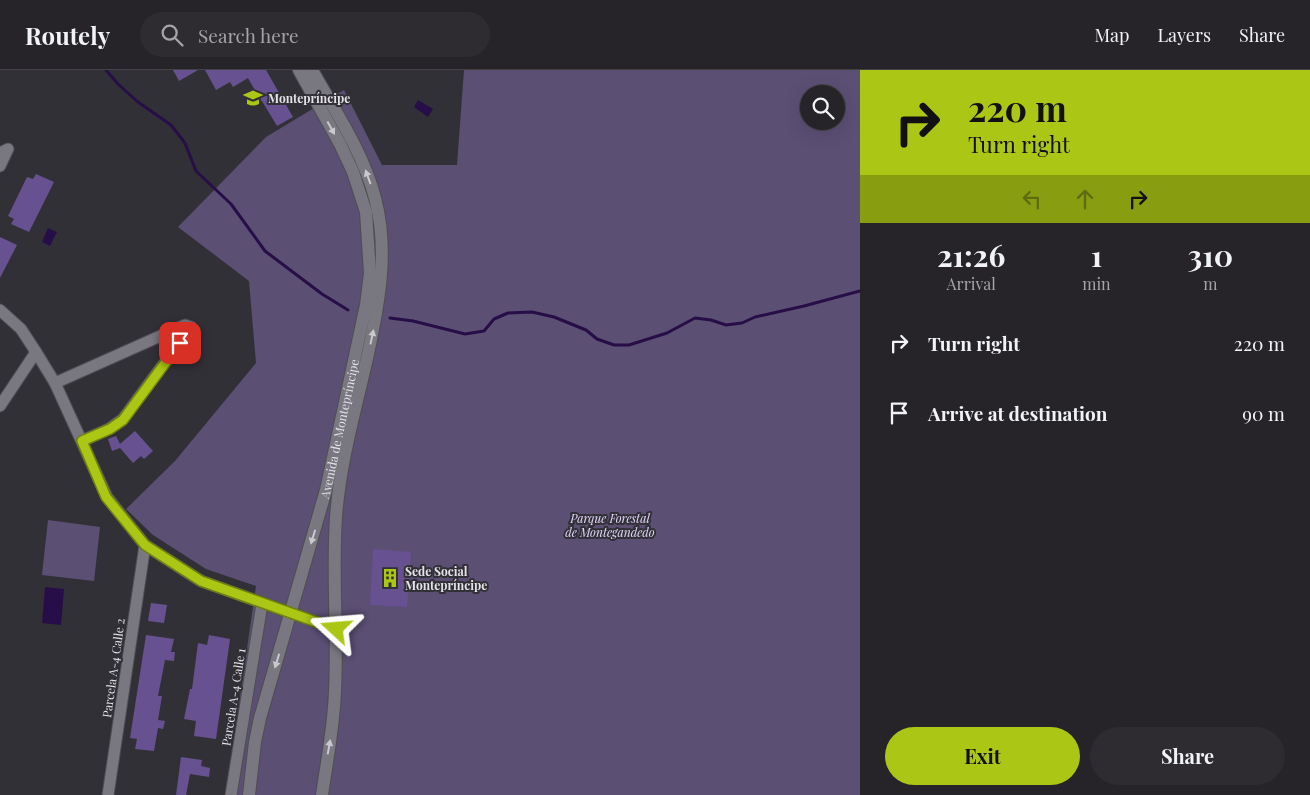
<!DOCTYPE html>
<html lang="en">
<head>
<meta charset="utf-8">
<style>
	:root { --surface:#262429; --page:#2e2c31; --text:#f1f3f6; --muted:#a4a4a8; --line:#424146; --accent:#abc614 }
	body { margin:0; font-family:"Playfair Display",serif; background:var(--page); color:var(--text); height:100vh; display:flex; flex-direction:column; font-size:19px; white-space:nowrap }
	* { box-sizing:border-box; margin:0 }
	p { font-size:16px; color:var(--muted) }
	.icon { flex:none; width:28px; height:28px; fill:none; stroke:currentColor; stroke-width:2; stroke-linecap:round; stroke-linejoin:round }
	.map { position:relative; flex:1; overflow:hidden }
	.details { display:flex; flex-direction:column; background:var(--surface); width:450px }
	.details>* { flex:none }
	.banner { background:#abc614; color:#111; overflow:hidden }
	.fabs { position:absolute; left:800px; top:15px; display:grid; gap:10px }
	.fabs a { display:grid; place-items:center; width:45px; height:45px; border-radius:50%; background:var(--surface); box-shadow:0 5px 20px #0002,0 0 0 1px var(--line); font-size:25px }
	.pin { position:absolute; display:grid; place-items:center; width:42px; height:42px; color:#fff; margin:-21px; border-radius:10px; box-shadow:0 2px 8px #0006 }
	.me { position:absolute; width:55px; margin:-28px; rotate:289deg; stroke-linejoin:round; filter:drop-shadow(0 0 4px #0008) }
	.turn { display:flex; align-items:center; gap:18px; height:105px; padding:0 25px; font-size:22px }
	.turn .icon { width:65px; height:65px; stroke-width:2.5 }
	.turn b { display:block; font-size:35px; line-height:42px }
	.lanes { display:flex; align-items:center; height:48px; padding:0 25px; background:#0003; justify-content:center; gap:25px; direction:ltr }
	.lanes .off { opacity:.35 }
	.eta { display:flex; justify-content:space-evenly; align-items:center; height:85px; text-align:center }
	.eta b { font-size:30px; font-weight:700; line-height:35px }
	.cta { display:flex; gap:10px; margin-top:auto; padding:10px 25px }
	.cta a { flex:1; height:58px; border-radius:30px; background:var(--accent); color:#111; font-size:20px; font-weight:700; line-height:58px; text-align:center }
	.cta a+a { background:var(--page); color:var(--text) }
	ul { padding:0; list-style:none }
	li { display:flex; align-items:center; gap:15px; height:70px; padding:0 25px }
	li div { flex:1 }
	li b { display:block; font-size:19px }
	li em { font-style:normal }
	header { display:flex; align-items:center; gap:30px; box-sizing:border-box; height:70px; padding:0 25px; background:var(--surface); border-bottom:1px solid var(--line) }
	header strong { font-size:24px }
	nav { display:flex; gap:28px; margin-inline-start:auto; font-size:18px }
	.search { width:350px; height:45px; background:var(--page); display:flex; align-items:center; gap:12px; box-sizing:border-box; padding:0 18px; border-radius:28px; color:var(--muted); font-size:19px }
	main { display:flex; flex:1; min-height:0 }
	.map>svg:first-child { display:block }
</style>
</head>
<body>
<header>
<strong>Routely</strong>
<div class="search"><svg class="icon" aria-label="search" viewBox="0 0 24 24"><circle cx="10" cy="10" r="6"/><path d="M15 15l6 6"/></svg>Search here</div>
<nav><a>Map</a><a>Layers</a><a>Share</a></nav>
</header>
<main>
<div class="map">
<svg width="860" height="725" viewBox="0 0 860 725">
	<rect width="100%" height="100%" fill="#323037"/>
	<g fill="#5b4f74" fill-rule="evenodd">
		<path d="M464,0H860V725H226L256,516L206,499L153,465L126,439L175,391L256,293L249,211L178,157L266,67L344,20L382,95H457ZM809,24H836V51H809Z"/>
		<path d="M48,450L100,457L94,511L42,505Z"/>
	</g>
	<g fill="#280e48">
		<path d="M418,30L433,39L428,47L414,37Z"/>
		<path d="M48,158L57,162L50,176L42,172Z"/>
		<path d="M45,517L64,519L61,555L42,553Z"/>
	</g>
	<g fill="none" stroke-linecap="round" stroke-linejoin="round">
		<g stroke="#280e48" stroke-width="3">
			<path d="M106,0L118,14L138,32L171,55L185,73L196,101L231,134L265,181L322,224L348,240"/>
			<path d="M390,248L413,251L465,264L484,261L494,249L508,243L532,242L554,247L586,260L597,269L614,275H629L667,263L695,248L711,250L726,255L742,253L755,247L804,236L860,221"/>
		</g>
	</g>
	<g fill="#675190">
		<path d="M173,0H198L179,11Z"/>
		<path d="M205,0H266L293,47L277,56L262,31L259,32L255,25L257,24L248,8L233,17L230,12L216,20Z"/>
		<path d="M36,104L54,112L29,162L11,154L14,149L8,146L27,107L33,109Z"/>
		<path d="M0,167L17,175L0,208Z"/>
		<path d="M135,361L153,381L144,389L141,386L133,393L120,378L112,381L108,369L116,366L120,374Z"/>
		<path d="M373,479L411,482L407,537L370,535Z"/>
		<path d="M151,533L167,535L164,553L148,551Z"/>
		<path d="M146,565L174,569L171,582H175L174,591L165,590L158,626H162L158,650L165,651L163,659L158,658L154,681L135,679L137,669L130,668Z"/>
		<path d="M209,565L230,569L216,669L194,666L196,651L184,649L190,619H192L198,573L207,575Z"/>
		<path d="M181,687L202,690L201,696L210,698L209,707L190,704L186,725H176Z"/>
	</g>
	<g fill="none" stroke-linecap="round" stroke-linejoin="round">
		<g stroke="#4f4d53" stroke-width="13">
			<g id="street">
				<path d="M0,83L8,79L0,96"/>
				<path d="M0,240L21,259L36,282L55,313L107,427L145,475L201,511L336,559"/>
				<path d="M55,313L185,255L191,257L123,349L109,359L82,371"/>
				<path d="M0,336L36,282"/>
				<path d="M108,725L145,475"/>
				<path d="M231,725L262,534"/>
			</g>
		</g>
		<g stroke="#4f4d53" stroke-width="14">
			<g id="secondary">
				<path d="M312,0C335,41 363,82 375,128C389,180 379,233 368,284C356,338 340,392 336,447C332,505 338,563 335,620C334,656 327,690 322,725"/>
				<path id="s1" d="M249,725L255,672L260,648L326,420L366,235L370,203L366,142L353,102L340,74L299,0"/>
			</g>
		</g>
		<use href="#street" stroke="#79777f" stroke-width="11"/>
		<use href="#secondary" stroke="#79777f" stroke-width="12"/>
	</g>
	<defs><path id="oneway-solid" d="M-6-.8H1V-3.2L6.5 0L1 3.2V.8H-6Z" transform="scale(1.25)"/></defs>
	<g fill="#c9c8cd">
		<use href="#oneway-solid" transform="translate(331 58) rotate(61)"/>
		<use href="#oneway-solid" transform="translate(368 107) rotate(-110)"/>
		<use href="#oneway-solid" transform="translate(372 267) rotate(-78)"/>
		<use href="#oneway-solid" transform="translate(313 467) rotate(107)"/>
		<use href="#oneway-solid" transform="translate(277 591) rotate(107)"/>
		<use href="#oneway-solid" transform="translate(329 677) rotate(-80)"/>
	</g>
	<g fill="none" stroke-linecap="round" stroke-linejoin="round">
		<g stroke="#6f810d" stroke-width="12">
			<path id="route" d="M180,273L123,350L110,359L82,371L106,427L145,475L201,511L336,559"/>
		</g>
		<use href="#route" stroke="#abc614" stroke-width="9"/>
	</g>
	<defs>
		<g id="school-bare" transform="scale(1.5)"><path d="M0-5L7-2L0 1L-7-2ZM-4 1L0 2.5L4 1V4Q0 6-4 4Z" fill="#abc614" stroke="#323037" stroke-width="2.5" paint-order="stroke"/></g>
		<g id="building-bare" transform="scale(1.5)"><path d="M-4-6H4V6H1V3H-1V6H-4ZM-2.5-4.3h1.7v1.8h-1.7ZM.8-4.3h1.7v1.8H.8ZM-2.5-1h1.7V.8h-1.7ZM.8-1h1.7V.8H.8Z" fill="#abc614" stroke="#323037" stroke-width="2.5" paint-order="stroke"/></g>
	</defs>
	<g fill-rule="evenodd">
		<use href="#school-bare" x="253" y="28"/>
		<use href="#building-bare" x="390" y="508"/>
	</g>
	<g text-anchor="middle" dominant-baseline="central" stroke-width="4" stroke-linejoin="round" paint-order="stroke">
		<g font-size="12" font-weight="bold" fill="#e4e3e7" stroke="#323037" text-anchor="start">
			<text x="268" y="28">Montepríncipe</text>
			<text x="405" y="501">Sede Social<tspan x="405" dy="14">Montepríncipe</tspan></text>
		</g>
		<g font-size="12" fill="#e4e3e7" stroke="#323037">
			<text stroke="none"><textPath href="#s1" startOffset="378">Avenida de Montepríncipe</textPath></text>
			<text transform="translate(113 598) rotate(-82)">Parcela A-4 Calle 2</text>
			<text transform="translate(233 627) rotate(-81)">Parcela A-4 Calle 1</text>
		</g>
		<g font-size="12" font-style="italic" fill="#e4d9fe" stroke="#323037">
			<text x="610" y="448">Parque Forestal<tspan x="610" dy="14">de Montegandedo</tspan></text>
		</g>
	</g>
</svg>
<div class="fabs">
<a><svg class="icon" aria-label="search" viewBox="0 0 24 24"><circle cx="10" cy="10" r="6"/><path d="M15 15l6 6"/></svg></a>
</div>
<div class="pin" style="left:180px;top:273px;background:#d93025"><svg class="icon" aria-label="arrive" viewBox="0 0 24 24"><path d="M6 21V4h12l-3 4 3 4H6"/></svg></div>
<svg class="me" style="left:336px;top:559px" viewBox="-20 -20 40 40"><path d="M0-17L14 15 0 8-14 15z" fill="#abc614" stroke="#fff" stroke-width="4"/></svg>
</div>
<section class="details">
<div class="banner">
<div class="turn"><svg class="icon" aria-label="right" viewBox="0 0 24 24"><path d="M7 20v-9h11M14 6l5 5-5 5"/></svg><div><b>220 m</b>Turn right</div></div>
<div class="lanes"><svg class="icon off" aria-label="left" viewBox="0 0 24 24"><path d="M17 20v-9H6M10 6l-5 5 5 5"/></svg><svg class="icon off" aria-label="ahead" viewBox="0 0 24 24"><path d="M12 20V5M6 11l6-6 6 6"/></svg><svg class="icon" aria-label="right" viewBox="0 0 24 24"><path d="M7 20v-9h11M14 6l5 5-5 5"/></svg></div>
</div>
<div class="eta">
<div><b>21:26</b><p>Arrival</p></div>
<div><b>1</b><p>min</p></div>
<div><b>310</b><p>m</p></div>
</div>
<ul>
<li><svg class="icon" aria-label="right" viewBox="0 0 24 24"><path d="M7 20v-9h11M14 6l5 5-5 5"/></svg><div><b>Turn right</b></div><em>220 m</em></li>
<li><svg class="icon" aria-label="arrive" viewBox="0 0 24 24"><path d="M6 21V4h12l-3 4 3 4H6"/></svg><div><b>Arrive at destination</b></div><em>90 m</em></li>
</ul>
<div class="cta"><a>Exit</a><a>Share</a></div>
</section>
</main>
</body>
</html>
